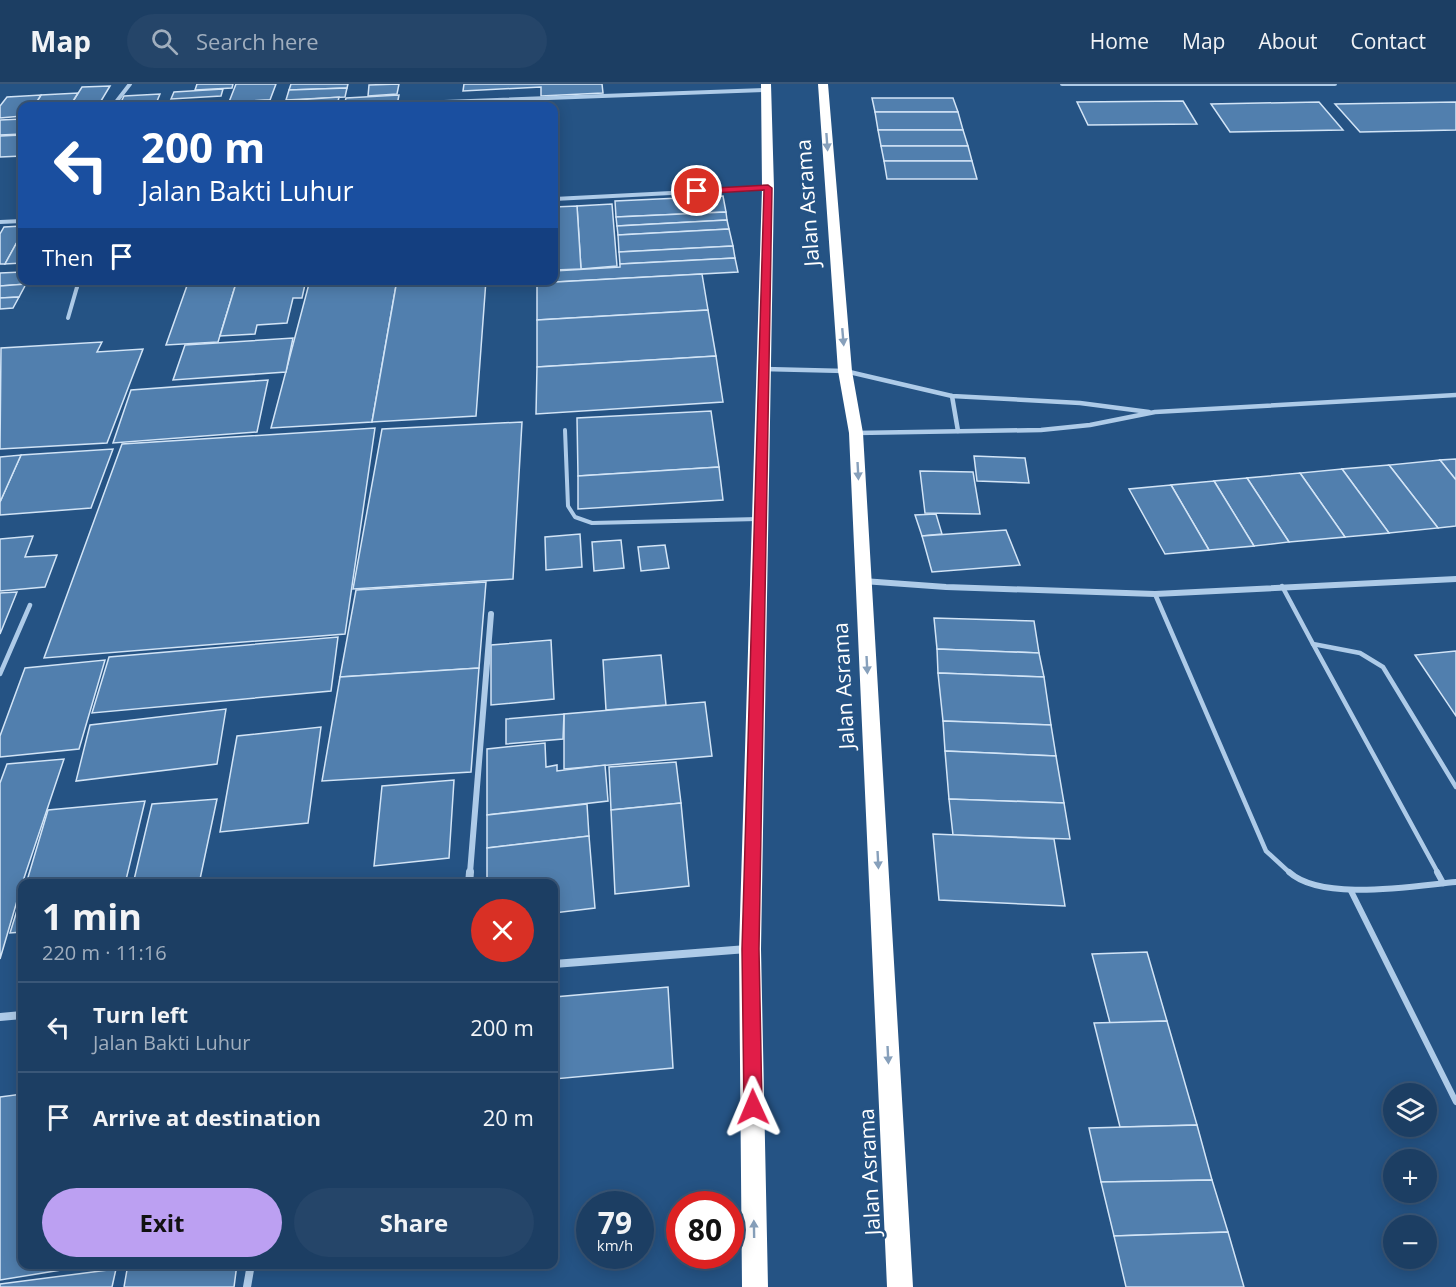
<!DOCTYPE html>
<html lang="en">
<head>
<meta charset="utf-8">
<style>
	:root { --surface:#1c3e63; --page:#254569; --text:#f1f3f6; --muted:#a0aebe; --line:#3a5778; --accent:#bca0f2 }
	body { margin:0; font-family:"Open Sans",sans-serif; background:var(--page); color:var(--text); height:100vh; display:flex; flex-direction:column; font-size:22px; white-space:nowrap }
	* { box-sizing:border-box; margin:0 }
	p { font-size:20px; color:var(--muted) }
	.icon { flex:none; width:33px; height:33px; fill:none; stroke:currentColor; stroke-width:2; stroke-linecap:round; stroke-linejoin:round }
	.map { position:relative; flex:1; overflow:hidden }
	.sheet { position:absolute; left:18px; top:795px; width:540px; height:390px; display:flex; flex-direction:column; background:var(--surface); border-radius:12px; box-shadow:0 3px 15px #0003,0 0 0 2px var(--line) }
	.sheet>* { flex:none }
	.hud { position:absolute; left:18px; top:18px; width:540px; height:183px; border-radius:12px; box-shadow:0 3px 15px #0003,0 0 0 2px var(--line); background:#1a4fa0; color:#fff; overflow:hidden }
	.controls { position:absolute; left:1383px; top:999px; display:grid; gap:12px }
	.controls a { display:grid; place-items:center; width:54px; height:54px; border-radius:50%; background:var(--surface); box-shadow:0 3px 15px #0003,0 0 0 2px var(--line); font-size:30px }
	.speed { position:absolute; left:576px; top:1107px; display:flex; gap:12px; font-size:30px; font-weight:700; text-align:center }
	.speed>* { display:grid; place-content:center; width:78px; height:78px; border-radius:50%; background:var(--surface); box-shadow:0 3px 15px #0003,0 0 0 2px var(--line); line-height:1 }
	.speed small { font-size:15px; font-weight:400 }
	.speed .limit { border:9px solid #d22; background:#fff; color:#111 }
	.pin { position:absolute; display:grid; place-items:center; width:51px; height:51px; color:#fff; margin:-26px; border:3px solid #fff; border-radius:50%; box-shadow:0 2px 6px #0007 }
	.me { position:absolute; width:66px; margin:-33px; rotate:359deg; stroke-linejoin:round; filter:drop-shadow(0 0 4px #0008) }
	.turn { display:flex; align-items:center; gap:21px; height:126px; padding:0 24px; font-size:27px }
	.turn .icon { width:78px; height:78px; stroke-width:2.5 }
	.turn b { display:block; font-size:42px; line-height:51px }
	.then { display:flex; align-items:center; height:57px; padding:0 24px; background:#0003; gap:12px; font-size:22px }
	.round { display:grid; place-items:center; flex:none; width:63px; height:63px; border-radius:32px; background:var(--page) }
	.summary { display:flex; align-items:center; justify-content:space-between; height:102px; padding:0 24px }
	h1 { font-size:36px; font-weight:700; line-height:45px }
	.primary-button { display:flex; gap:12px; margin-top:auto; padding:12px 24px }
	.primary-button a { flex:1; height:69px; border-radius:36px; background:var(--accent); color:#111; font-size:24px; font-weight:700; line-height:69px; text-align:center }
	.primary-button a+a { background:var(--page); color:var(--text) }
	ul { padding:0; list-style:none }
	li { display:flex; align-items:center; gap:18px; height:90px; padding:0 24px; border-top:2px solid var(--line) }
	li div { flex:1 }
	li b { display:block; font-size:22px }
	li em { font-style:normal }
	header { display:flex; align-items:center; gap:36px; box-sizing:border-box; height:84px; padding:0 30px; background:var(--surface); border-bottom:2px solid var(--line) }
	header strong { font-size:28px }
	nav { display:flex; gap:33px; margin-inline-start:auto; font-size:21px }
	.search { width:420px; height:54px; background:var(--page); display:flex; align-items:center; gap:15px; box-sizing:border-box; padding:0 21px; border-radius:33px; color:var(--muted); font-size:22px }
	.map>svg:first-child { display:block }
</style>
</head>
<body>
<header>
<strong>Map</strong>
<div class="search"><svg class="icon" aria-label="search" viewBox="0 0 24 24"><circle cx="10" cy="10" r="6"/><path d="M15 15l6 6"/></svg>Search here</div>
<nav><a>Home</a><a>Map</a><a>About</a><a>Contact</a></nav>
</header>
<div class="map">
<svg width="1456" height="1203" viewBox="0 0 1456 1203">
	<rect width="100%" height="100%" fill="#255384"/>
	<g fill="#517fae" stroke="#d2e4f6" stroke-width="1.5">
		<path d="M197,0H233L232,4L195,6Z"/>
		<path d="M236,0H276L270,16L229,18Z"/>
		<path d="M291,0H348L347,4L289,6Z"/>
		<path d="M399,0L397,10L368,12L369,1Z"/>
		<path d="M464,0H602L603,9L541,12V3L463,7Z"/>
		<path d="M110,2L98,22H70L82,3Z"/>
		<path d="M347,4L345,13L286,16L289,6Z"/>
		<path d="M223,5L221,12L171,15L174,8Z"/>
		<path d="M78,9L70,22H34L41,11Z"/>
		<path d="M160,10L155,22H119L124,12Z"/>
		<path d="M41,11L34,22H22V32L0,34V22L7,13Z"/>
		<path d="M399,11L397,21L344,22L346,14Z"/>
		<path d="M339,13L337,22H281L282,17Z"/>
		<path d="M872,14H953L958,28H875Z"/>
		<path d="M270,16L268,22H227L229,18Z"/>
		<path d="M1183,17L1197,40L1088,41L1077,18Z"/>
		<path d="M207,18L206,22H158L159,20Z"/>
		<path d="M1319,18L1343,46L1230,48L1211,20Z"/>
		<path d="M1456,18V46L1360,48L1335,20Z"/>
		<path d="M465,19V22H423V21Z"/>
		<path d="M875,28H958L963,46H878Z"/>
		<path d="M22,35V50L0,51V36Z"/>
		<path d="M878,46H963L968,62H881Z"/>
		<path d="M22,51V72L0,73V52Z"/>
		<path d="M881,62H968L972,77H884Z"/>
		<path d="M884,77H972L977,95H887Z"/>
		<path d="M723,112L726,128L616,133L615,117Z"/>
		<path d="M612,120L617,182L581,185L577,122Z"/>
		<path d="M577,122L581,185L554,186V123Z"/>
		<path d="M726,128L727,136L617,142L616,133Z"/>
		<path d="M727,136L729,145L618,151L617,142Z"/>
		<path d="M22,142V149L5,180H0V150L4,143Z"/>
		<path d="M729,145L733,162L619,168L618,151Z"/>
		<path d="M22,149V179L5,180Z"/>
		<path d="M733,162L735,174L620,180L619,168Z"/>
		<path d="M735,174L738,188L537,199V196H554V187L620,183V180Z"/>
		<path d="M22,188V196H28L26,200L0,202V189Z"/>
		<path d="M702,190L708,226L537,236V199Z"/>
		<path d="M189,196H237L218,258L166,261Z"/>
		<path d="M237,196H306L302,214H293L287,239L257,241L255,250L220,252Z"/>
		<path d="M310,196H397L372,338L271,344Z"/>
		<path d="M397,196H486L476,332L372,338Z"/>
		<path d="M26,200L19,213L0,214V202Z"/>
		<path d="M19,213L13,224L0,225V214Z"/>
		<path d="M708,226L716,272L537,283V236Z"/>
		<path d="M293,254L286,288L173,296L185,261Z"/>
		<path d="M102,258L97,268L143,265L107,359L0,365L1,264Z"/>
		<path d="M716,272L723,318L536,330L537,283Z"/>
		<path d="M268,296L257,348L113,359L131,306Z"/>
		<path d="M711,327L719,383L578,392L577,334Z"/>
		<path d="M522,338L513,495L353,505L382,345Z"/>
		<path d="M375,344L345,550L44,574L122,360Z"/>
		<path d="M113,365L91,424L0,431V418L21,371Z"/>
		<path d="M21,371L0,418V373Z"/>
		<path d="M974,372L1025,374L1029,399L977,397Z"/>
		<path d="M1456,375V396L1440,376Z"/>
		<path d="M1440,376L1456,396V442L1438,444L1389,381Z"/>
		<path d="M1389,381L1438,444L1389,449L1342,385Z"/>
		<path d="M719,383L723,416L578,425V392Z"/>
		<path d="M1342,385L1389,449L1345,453L1300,389Z"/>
		<path d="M920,387L973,388L980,430L925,429Z"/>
		<path d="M1300,389L1345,453L1289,458L1247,394Z"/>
		<path d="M1247,394L1289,458L1254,462L1214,397Z"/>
		<path d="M1214,397L1254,462L1209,466L1171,401Z"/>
		<path d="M1171,401L1209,466L1165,470L1129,405Z"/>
		<path d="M936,430L942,450L922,452L915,431Z"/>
		<path d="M1006,446L1020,481L932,488L922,452Z"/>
		<path d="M580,450L582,483L546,486L545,453Z"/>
		<path d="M33,452L25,473L57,471L45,503L0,507V455Z"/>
		<path d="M621,456L624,484L594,487L592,458Z"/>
		<path d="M665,461L669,484L641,487L638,463Z"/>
		<path d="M486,498L479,584L340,593L356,506Z"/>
		<path d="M17,508L0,550V509Z"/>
		<path d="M934,534L1034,537L1039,569L937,565Z"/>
		<path d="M338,553L331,607L92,629L109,573Z"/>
		<path d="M551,556L554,615L491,621V561Z"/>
		<path d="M937,565L1039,569L1044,593L938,589Z"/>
		<path d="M1456,567V632L1415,571Z"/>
		<path d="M661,571L666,621L606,626L603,576Z"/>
		<path d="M105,576L79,665L0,673V652L25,584Z"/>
		<path d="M479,584L471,688L322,697L340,593Z"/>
		<path d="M938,589L1044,593L1051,641L943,637Z"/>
		<path d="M705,618L712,672L564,685V630Z"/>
		<path d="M226,625L217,680L76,697L90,641Z"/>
		<path d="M564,630L563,655L506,660V635Z"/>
		<path d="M943,637L1051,641L1056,672L945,667Z"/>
		<path d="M321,643L308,739L220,748L237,652Z"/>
		<path d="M545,659L546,683L557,681V687L605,681L608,717L487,731V665Z"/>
		<path d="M945,667L1056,672L1064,719L949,715Z"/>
		<path d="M64,675L22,800L0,875V699L7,680Z"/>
		<path d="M676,678L681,719L611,726L609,683Z"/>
		<path d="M454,696L449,774L374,782L382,702Z"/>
		<path d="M217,715L199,800H133L152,720Z"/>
		<path d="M949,715L1064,719L1070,755L953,751Z"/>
		<path d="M145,717L125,800H26L48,726Z"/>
		<path d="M681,719L689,802L615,810L611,726Z"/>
		<path d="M587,720L589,752L487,764V731Z"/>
		<path d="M933,750L1054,755L1065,822L939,816Z"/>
		<path d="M589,752L595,824L554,829V800H487V764Z"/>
		<path d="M22,810V848L10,849Z"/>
		<path d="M1147,868L1167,937L1110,939L1092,870Z"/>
		<path d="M668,903L673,984L554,995V913Z"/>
		<path d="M1167,937L1197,1041L1120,1043L1094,939Z"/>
		<path d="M22,1010V1180H98L0,1196V1013Z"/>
		<path d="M1197,1041L1212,1096L1101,1098L1089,1044Z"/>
		<path d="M1212,1096L1228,1148L1114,1152L1101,1098Z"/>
		<path d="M1228,1148L1244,1203H1126L1114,1152Z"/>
		<path d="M128,1180H237L234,1203H124Z"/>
		<path d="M116,1185L112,1203H0V1200Z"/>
	</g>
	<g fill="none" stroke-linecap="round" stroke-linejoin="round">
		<path stroke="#aecbe8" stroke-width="3" d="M77,204L79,196"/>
		<g stroke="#aecbe8" stroke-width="4">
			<path d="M68,234L77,203"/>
			<path d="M565,346L568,422L575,433L592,439L758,435"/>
		</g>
		<g stroke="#aecbe8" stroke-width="4.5">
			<path d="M1282,502L1313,560L1360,569L1383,583L1456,703"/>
			<path d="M1155,510L1266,767L1290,789"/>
			<path d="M1313,560L1438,789"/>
			<path d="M0,590L30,521"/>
		</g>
		<g stroke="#aecbe8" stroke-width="6">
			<path d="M1289,788C1322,818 1413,802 1456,798"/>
			<path d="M1437,788L1443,799"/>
			<path d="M1351,807L1456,1018"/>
		</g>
		<g stroke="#aecbe8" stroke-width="4">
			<path d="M1062,0H1335"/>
			<path d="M444,18L767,6"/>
			<path d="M113,22L130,0"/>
			<path d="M554,115L767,104"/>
			<path d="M0,138L22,137"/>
		</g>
		<g stroke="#aecbe8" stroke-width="4.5">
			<path d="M764,285L845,287L952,312L1080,319L1149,328"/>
			<path d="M952,312L958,347"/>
			<path d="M856,349L1041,346L1090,341L1155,328L1456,311"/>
		</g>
		<g stroke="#aecbe8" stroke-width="6">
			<path d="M863,497L946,503L1155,510L1456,495"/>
			<path d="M470,789L491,530"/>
		</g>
		<g stroke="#aecbe8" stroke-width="8">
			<path d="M469,800L470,788"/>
			<path d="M554,880L747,865"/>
			<path d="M0,933L22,931"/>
			<path d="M247,1203L251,1180"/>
		</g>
		<g fill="#fff" fill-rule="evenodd">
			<path d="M761,0H771L774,104L761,865L768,1203H742L739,865L762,104Z"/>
			<path d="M818,0H828L852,287L863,349L913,1203H887L849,349L838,287Z"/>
		</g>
	</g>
	<defs><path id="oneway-solid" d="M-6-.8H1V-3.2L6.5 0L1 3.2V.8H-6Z" transform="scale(1.5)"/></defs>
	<g fill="#87a0bb">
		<use href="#oneway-solid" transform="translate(827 58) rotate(86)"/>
		<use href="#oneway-solid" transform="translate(843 253) rotate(85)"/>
		<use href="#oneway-solid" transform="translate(858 387) rotate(87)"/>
		<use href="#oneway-solid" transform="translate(867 581) rotate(87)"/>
		<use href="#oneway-solid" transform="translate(878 776) rotate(87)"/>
		<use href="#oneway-solid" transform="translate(888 971) rotate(87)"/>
		<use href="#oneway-solid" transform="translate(754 1145) rotate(-91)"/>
	</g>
	<path fill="#e11d48" stroke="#92132f" stroke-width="1.5" d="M768,101L772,104L759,865L762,1023L759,1029L753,1031L746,1029L744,1023L742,865L764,106L697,110L692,107L697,105Z"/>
	<g text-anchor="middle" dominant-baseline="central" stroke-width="5" stroke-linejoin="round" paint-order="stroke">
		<g font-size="21" fill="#fff" stroke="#255384">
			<text transform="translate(807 119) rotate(-94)">Jalan Asrama</text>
			<text transform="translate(843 602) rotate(-93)">Jalan Asrama</text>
			<text transform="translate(869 1088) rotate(-93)">Jalan Asrama</text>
		</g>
	</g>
</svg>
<div class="controls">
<a><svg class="icon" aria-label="layers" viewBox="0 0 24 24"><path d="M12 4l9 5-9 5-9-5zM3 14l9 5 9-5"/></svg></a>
<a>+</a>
<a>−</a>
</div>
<div class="speed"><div>79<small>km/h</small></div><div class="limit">80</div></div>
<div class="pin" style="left:697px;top:107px;background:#d93025"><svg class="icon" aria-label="arrive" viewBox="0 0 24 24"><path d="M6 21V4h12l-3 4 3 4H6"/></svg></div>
<svg class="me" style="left:753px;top:1023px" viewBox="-20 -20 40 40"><path d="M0-17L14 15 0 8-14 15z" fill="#e11d48" stroke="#fff" stroke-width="4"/></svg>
<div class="hud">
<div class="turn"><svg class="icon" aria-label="left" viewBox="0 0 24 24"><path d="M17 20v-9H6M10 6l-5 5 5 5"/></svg><div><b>200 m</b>Jalan Bakti Luhur</div></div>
<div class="then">Then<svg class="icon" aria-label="arrive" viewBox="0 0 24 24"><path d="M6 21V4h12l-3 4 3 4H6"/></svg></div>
</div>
<section class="sheet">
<div class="summary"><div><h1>1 min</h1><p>220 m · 11:16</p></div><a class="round" style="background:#d93025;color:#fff"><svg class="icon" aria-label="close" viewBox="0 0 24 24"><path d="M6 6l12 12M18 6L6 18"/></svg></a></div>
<ul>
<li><svg class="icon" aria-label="left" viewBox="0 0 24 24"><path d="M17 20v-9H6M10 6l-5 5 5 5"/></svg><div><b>Turn left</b><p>Jalan Bakti Luhur</p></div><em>200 m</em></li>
<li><svg class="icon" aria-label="arrive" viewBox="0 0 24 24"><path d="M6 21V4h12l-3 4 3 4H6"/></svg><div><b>Arrive at destination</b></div><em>20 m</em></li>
</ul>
<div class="primary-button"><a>Exit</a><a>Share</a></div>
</section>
</div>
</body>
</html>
